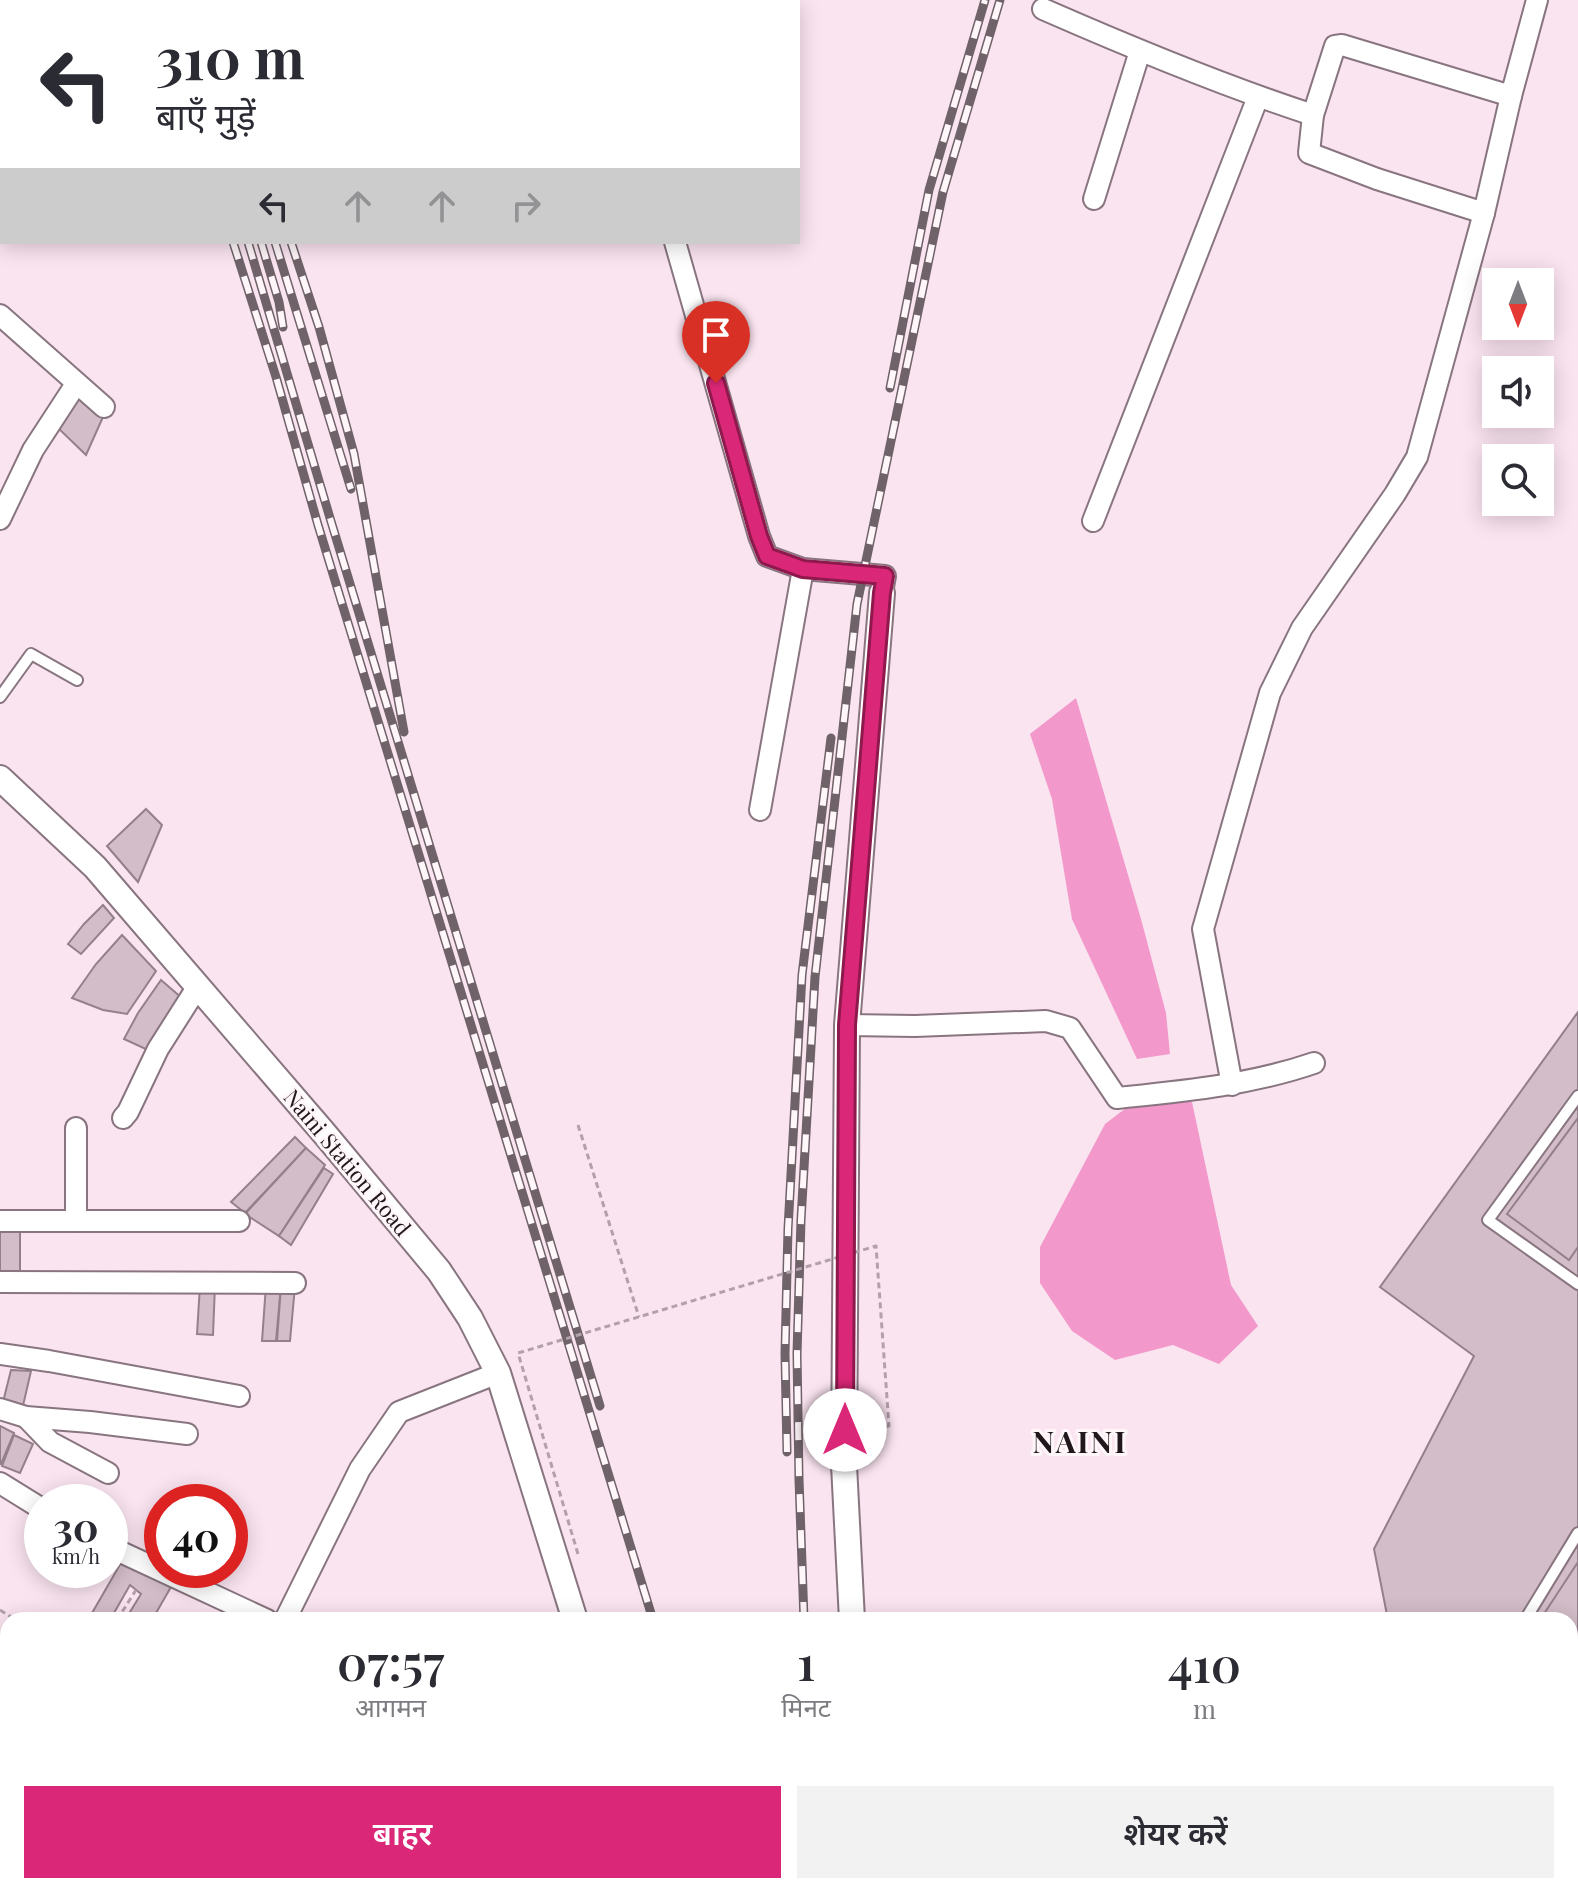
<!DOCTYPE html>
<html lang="hi">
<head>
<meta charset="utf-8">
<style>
	:root { --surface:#fff; --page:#f2f2f3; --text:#2b2b33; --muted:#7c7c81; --accent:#db2777 }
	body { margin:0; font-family:"Playfair Display","Noto Sans Devanagari",serif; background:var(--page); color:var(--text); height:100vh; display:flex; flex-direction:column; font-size:30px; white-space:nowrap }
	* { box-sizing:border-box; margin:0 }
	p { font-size:26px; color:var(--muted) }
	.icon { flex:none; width:44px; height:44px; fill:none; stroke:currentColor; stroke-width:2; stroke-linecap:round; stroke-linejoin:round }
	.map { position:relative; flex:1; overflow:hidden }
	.drawer { position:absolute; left:0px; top:1612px; width:1578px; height:282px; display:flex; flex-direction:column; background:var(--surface); border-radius:24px 24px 0 0; box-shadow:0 4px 20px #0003 }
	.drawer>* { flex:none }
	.hud { position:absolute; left:0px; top:0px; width:800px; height:244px; box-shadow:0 4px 20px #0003; background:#fff; color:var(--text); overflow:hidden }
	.needle { width:52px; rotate:180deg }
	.tools { position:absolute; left:1482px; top:268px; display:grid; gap:16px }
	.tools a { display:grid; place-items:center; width:72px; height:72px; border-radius:0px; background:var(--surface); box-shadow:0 4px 20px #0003; font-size:40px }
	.speed { position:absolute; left:24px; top:1484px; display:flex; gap:16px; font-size:40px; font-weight:700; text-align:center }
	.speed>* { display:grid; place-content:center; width:104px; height:104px; border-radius:50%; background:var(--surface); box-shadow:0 4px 20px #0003; line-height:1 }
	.speed small { font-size:20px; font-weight:400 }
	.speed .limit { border:12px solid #d22; background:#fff; color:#111 }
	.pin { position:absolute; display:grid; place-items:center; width:68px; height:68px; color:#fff; margin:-82px -34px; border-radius:50% 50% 50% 0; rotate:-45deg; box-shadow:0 0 8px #0007 }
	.pin .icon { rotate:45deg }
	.me { position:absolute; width:88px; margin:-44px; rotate:0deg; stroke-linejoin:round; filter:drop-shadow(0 0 6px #0008) }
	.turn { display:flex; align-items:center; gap:28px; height:168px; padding:0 24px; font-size:36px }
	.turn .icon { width:104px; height:104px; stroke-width:2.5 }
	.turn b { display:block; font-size:56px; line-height:68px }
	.lanes { display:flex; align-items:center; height:76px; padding:0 24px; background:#0003; justify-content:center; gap:40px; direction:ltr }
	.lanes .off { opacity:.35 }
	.eta { display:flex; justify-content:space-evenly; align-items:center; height:136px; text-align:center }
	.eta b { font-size:48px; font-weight:600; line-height:56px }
	.cta { display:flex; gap:16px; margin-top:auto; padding:16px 24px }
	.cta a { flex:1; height:92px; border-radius:0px; background:var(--accent); color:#fff; font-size:32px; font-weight:600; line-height:92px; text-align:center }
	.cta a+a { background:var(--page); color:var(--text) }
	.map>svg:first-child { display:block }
</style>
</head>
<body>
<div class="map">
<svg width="1578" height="1893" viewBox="0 0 1578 1893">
	<rect width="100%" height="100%" fill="#fae4f0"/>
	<g fill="#f298cb">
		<path d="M1076,698L1141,919L1166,1013L1170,1054L1137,1059L1072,919L1052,799L1030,734Z"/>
		<path d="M1134,1102H1192L1231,1285L1258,1326L1219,1364L1173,1345L1115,1360L1072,1331L1040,1283V1247L1105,1124Z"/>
	</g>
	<g fill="#d3bdc8" stroke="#94808b" stroke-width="2">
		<path d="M78,398L103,417L86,455L56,426Z"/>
		<path d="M146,809L162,825L138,882L107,846Z"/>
		<path d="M103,905L114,918L81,954L68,944L84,924Z"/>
		<path d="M122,935L156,971L127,1014L103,1010L72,998L96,964Z"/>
		<path d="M161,980L183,999L150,1051L124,1039L138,1013Z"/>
		<path d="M1578,1012V1839L1570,1835V1620H1388L1374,1549L1474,1356L1380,1287Z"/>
		<path d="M1578,1118V1247L1569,1260L1507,1214Z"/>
		<path d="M295,1137L306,1148L245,1213L231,1202Z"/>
		<path d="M306,1148L325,1165L279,1236L245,1214Z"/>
		<path d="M324,1168L333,1174L291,1245L279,1236Z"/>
		<rect x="0" y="1224" width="20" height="52"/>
		<path d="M200,1285H215L213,1335L197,1334Z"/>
		<path d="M266,1285H281L276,1341H262Z"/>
		<path d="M281,1286H295L290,1341H277Z"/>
		<path d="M11,1370L31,1371L22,1410L2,1406Z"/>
		<path d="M0,1426L14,1433L1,1464H0Z"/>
		<path d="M14,1435L33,1444L20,1473L2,1466Z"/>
		<path d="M122,1561L171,1587L152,1620H125L141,1594L130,1585L110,1620H88Z"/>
		<path d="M1578,1562V1664L1570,1659V1620H1540Z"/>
	</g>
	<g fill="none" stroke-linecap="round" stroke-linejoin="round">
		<g stroke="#88757f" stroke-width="14">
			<g id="service">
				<path d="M0,697L31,654L77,680"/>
				<path d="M1578,1096L1488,1220L1578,1284"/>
				<path d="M1525,1620L1578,1533"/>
				<path d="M1570,1678L1578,1683"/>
			</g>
		</g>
		<g stroke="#88757f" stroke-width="24">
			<g id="minor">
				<path d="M619,0L620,2"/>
				<path d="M1043,9C1132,48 1221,85 1313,115"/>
				<path d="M1094,199L1140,51"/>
				<path d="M1484,213L1377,179L1309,153L1313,115L1335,46L1342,45L1511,96"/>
				<path d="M675,242L759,536L767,556L803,569"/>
				<path d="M0,315L104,407"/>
				<path d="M0,519L33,450L76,384"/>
				<path d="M1093,521L1258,97"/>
				<path d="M760,810L803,569L885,576L882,593"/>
				<path d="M847,1025L915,1026L1046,1021L1070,1028L1117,1098C1184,1091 1250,1085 1314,1063"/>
				<path d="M1232,1085L1203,929L1270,693L1302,628L1395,494L1417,457L1484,213L1511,96L1537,0"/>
				<path d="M123,1118L128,1112L158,1049L198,986"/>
				<path d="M0,1221H239"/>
				<path d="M76,1221V1128"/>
				<path d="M0,1282L295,1283"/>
				<path d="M0,1354L49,1361L239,1396"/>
				<path d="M0,1409L26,1417L90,1422L187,1434"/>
				<path d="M26,1417L50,1442L108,1473"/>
				<path d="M0,1483L42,1509"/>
				<path d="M110,1547L267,1620"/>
				<path d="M285,1620L360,1469L399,1412L498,1373"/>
				<path d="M0,1786L8,1791"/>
				<path d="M161,1893L164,1886"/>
				<path d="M245,1893L250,1886"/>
				<path d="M485,1893L492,1886"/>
			</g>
		</g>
		<g stroke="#88757f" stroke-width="28">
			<g id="tertiary">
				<path d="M0,778L95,867L324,1133L439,1271L470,1318L498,1373L575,1620"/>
				<path d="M852,1620L844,1465L847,1025L882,593"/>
				<path d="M652,1886L654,1893"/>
				<path d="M870,1886L871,1893"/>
			</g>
		</g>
		<g stroke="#b2a0aa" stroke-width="3" stroke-dasharray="6 4" stroke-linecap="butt">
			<path d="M578,1125L639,1317"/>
			<path d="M0,1610L16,1620"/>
			<path d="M117,1620L136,1590"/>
			<path d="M702,1886L704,1893"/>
			<path d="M773,1893L797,1886"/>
		</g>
		<use href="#service" stroke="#fff" stroke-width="10"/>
		<use href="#minor" stroke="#fff" stroke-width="20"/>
		<use href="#tertiary" stroke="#fff" stroke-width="24"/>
		<g stroke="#6f6269" stroke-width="9">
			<g id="rail">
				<path d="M158,0L159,2"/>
				<path d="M171,0L172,2"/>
				<path d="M186,0L187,2"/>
				<path d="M200,0L201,2"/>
				<path d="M214,0L215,2"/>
				<path d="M233,242L276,377L318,525L653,1620"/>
				<path d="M248,242L330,518L600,1406"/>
				<path d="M261,242L279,302L283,327"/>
				<path d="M275,242L351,489"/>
				<path d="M291,242L319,327L354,454L404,732"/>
				<path d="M890,388L929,190L985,0"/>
				<path d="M787,1452L785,1354L788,1229L802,975L831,738"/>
				<path d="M804,1620L799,1479L797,1354L801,1220L815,977L857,604L943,192L1000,0"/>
				<path d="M734,1886L736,1893"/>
				<path d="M816,1886V1893"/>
			</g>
		</g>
		<use href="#rail" stroke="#fff6fa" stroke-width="6" stroke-dasharray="18" stroke-linecap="butt"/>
		<path stroke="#b2a0aa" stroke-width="3" stroke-dasharray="6 4" stroke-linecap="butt" d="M578,1554L518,1353L876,1246L889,1426L845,1430"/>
	</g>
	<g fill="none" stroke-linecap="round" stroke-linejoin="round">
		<g stroke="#8e194d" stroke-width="20">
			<path id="route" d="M716,383L759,536L767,556L803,569L885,576L882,593L847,1025L845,1430"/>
		</g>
		<use href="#route" stroke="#db2777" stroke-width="14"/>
	</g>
	<g text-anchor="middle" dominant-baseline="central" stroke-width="6" stroke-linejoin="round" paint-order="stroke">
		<g font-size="22" fill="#1f171b" stroke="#fff6fa">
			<text transform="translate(348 1162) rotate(50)">Naini Station Road</text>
		</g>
		<g font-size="30" font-weight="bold" letter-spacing="2" fill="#1f171b" stroke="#fff6fa">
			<text x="1080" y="1441">NAINI</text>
		</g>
	</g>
</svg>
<div class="tools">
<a><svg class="needle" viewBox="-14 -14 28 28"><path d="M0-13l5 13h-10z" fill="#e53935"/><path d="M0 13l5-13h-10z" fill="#7c7c81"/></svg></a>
<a><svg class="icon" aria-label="sound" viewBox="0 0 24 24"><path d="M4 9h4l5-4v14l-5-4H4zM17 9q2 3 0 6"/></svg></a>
<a><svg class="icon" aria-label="search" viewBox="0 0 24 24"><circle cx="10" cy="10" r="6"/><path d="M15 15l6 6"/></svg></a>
</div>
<div class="speed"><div>30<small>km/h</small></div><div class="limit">40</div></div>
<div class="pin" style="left:716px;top:383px;background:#d93025"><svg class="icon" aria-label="arrive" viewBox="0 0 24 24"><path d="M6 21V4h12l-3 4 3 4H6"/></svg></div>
<svg class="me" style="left:845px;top:1430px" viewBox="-20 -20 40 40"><circle r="19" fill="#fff"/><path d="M0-13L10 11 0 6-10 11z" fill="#db2777"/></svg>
<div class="hud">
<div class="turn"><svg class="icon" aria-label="left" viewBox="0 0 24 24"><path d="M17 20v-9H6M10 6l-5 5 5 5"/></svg><div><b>310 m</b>बाएँ मुड़ें</div></div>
<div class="lanes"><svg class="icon" aria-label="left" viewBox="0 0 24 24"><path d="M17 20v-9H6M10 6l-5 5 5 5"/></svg><svg class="icon off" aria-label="ahead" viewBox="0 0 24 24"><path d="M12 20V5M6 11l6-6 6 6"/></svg><svg class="icon off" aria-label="ahead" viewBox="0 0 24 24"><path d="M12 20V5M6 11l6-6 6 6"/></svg><svg class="icon off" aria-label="right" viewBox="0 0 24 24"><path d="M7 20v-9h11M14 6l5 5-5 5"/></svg></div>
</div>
<section class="drawer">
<div class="eta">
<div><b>07:57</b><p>आगमन</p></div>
<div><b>1</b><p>मिनट</p></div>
<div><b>410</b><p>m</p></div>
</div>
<div class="cta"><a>बाहर</a><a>शेयर करें</a></div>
</section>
</div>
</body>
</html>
